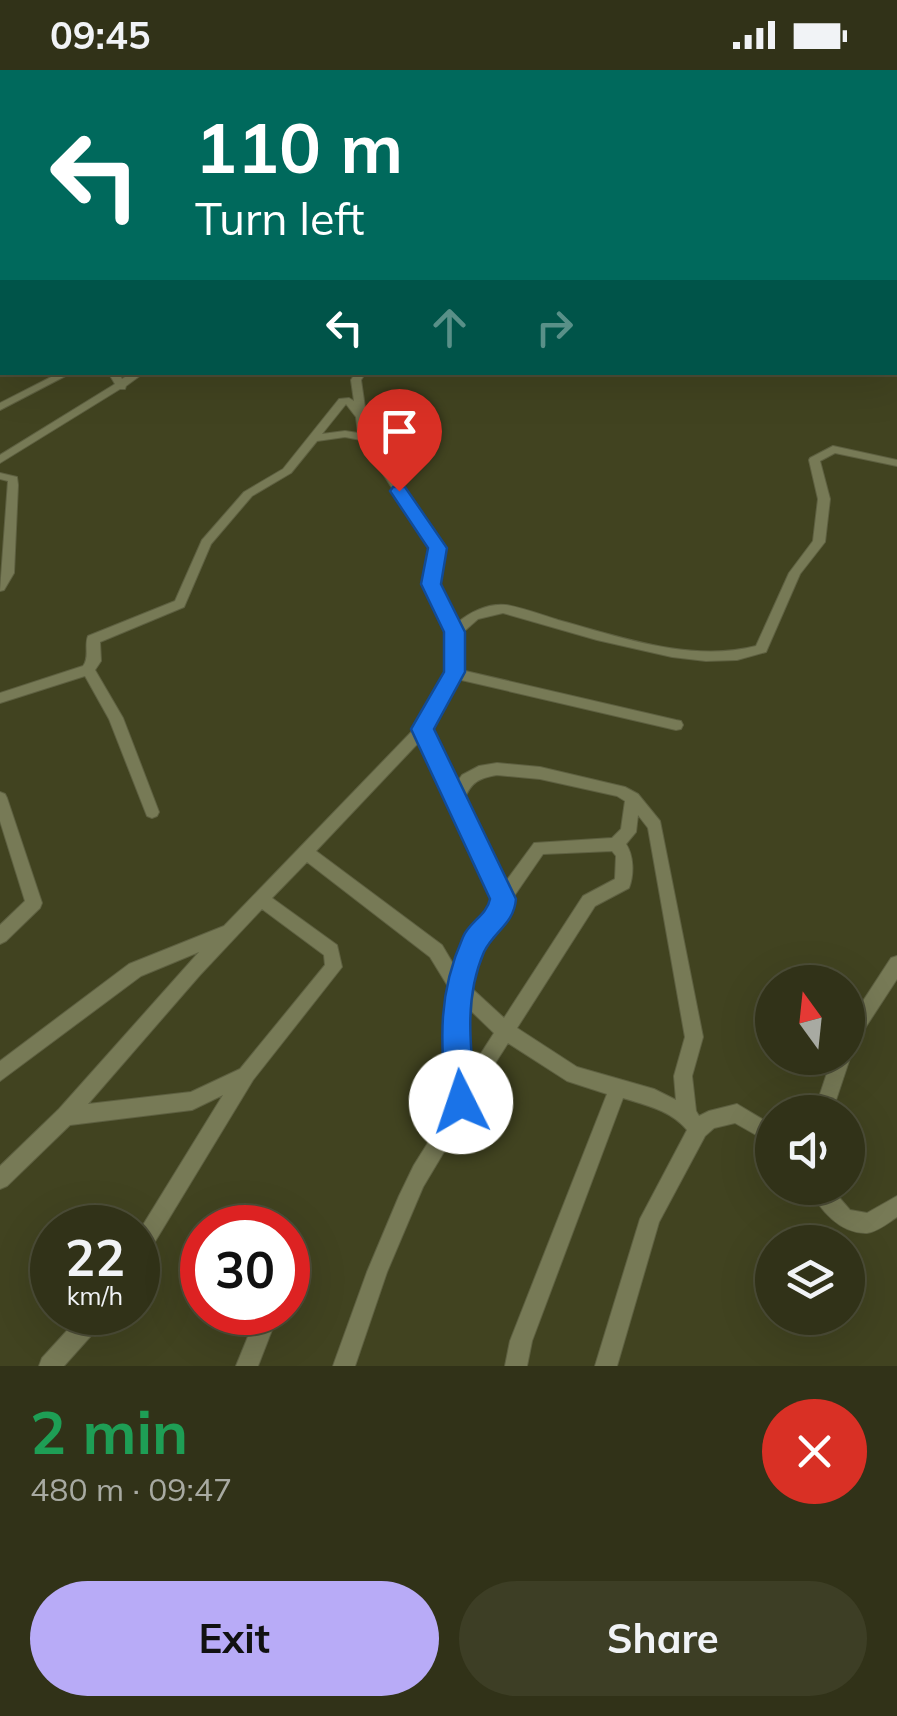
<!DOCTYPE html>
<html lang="en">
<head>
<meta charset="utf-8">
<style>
	:root { --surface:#313218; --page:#3d3e25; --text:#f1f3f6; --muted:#a8aaa2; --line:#4c4d37; --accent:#b8abf7 }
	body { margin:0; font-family:Mulish,sans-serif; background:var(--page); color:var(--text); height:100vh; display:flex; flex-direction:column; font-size:38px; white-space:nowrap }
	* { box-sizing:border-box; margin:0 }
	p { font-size:32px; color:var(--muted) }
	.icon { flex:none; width:55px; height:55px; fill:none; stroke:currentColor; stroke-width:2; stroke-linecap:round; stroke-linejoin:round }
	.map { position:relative; height:1296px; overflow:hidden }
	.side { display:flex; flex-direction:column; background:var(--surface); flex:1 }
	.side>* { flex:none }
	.top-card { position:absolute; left:0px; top:0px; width:898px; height:305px; box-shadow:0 10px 40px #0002,0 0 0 2px var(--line); background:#00695c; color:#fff; overflow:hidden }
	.needle { width:65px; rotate:345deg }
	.controls { position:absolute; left:755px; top:895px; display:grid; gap:20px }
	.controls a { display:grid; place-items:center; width:110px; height:110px; border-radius:50%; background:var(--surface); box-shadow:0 10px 40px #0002,0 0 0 2px var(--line); font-size:50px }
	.speed { position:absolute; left:30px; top:1135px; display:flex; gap:20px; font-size:50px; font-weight:700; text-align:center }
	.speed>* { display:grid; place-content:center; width:130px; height:130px; border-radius:50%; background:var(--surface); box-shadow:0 10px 40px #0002,0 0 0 2px var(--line); line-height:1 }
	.speed small { font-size:25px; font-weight:400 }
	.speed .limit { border:15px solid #d22; background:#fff; color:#111 }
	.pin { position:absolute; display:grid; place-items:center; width:85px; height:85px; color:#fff; margin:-102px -42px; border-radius:50% 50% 50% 0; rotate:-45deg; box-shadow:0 0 10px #0007 }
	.pin .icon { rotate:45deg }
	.me { position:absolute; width:110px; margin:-55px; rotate:356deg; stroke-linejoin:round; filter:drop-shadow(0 0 8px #0008) }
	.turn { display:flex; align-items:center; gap:35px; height:210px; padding:0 30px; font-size:45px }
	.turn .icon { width:130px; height:130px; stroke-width:2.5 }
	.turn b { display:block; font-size:70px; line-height:85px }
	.lanes { display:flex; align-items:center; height:95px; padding:0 30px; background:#0003; justify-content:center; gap:50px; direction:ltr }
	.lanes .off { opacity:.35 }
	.round { display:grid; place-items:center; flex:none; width:105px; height:105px; border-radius:52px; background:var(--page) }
	.head { display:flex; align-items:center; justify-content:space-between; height:170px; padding:0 30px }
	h1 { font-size:60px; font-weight:700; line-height:75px; color:#1e9e55 }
	.cta { display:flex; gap:20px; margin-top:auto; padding:20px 30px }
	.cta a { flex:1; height:115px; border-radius:60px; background:var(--accent); color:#111; font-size:40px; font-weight:700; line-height:115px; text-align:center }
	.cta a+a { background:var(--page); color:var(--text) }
	.status { display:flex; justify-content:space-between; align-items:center; height:70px; padding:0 50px; background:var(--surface); direction:ltr }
	.status svg { height:28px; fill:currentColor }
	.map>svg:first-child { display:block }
</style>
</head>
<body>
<div class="status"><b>09:45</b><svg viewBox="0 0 49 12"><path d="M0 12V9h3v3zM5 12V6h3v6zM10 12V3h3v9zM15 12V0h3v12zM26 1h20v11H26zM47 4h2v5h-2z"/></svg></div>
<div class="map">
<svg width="897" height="1296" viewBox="0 0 897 1296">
	<rect width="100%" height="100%" fill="#414320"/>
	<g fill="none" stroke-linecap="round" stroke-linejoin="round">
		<g stroke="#5e6041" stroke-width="2">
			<g id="minor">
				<path d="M18,0H24L22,2H16Z"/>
				<path d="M881,0L897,2L895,4Z"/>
				<rect x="895" y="38" width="2" height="4"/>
				<rect x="895" y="62" width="2" height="4"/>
				<rect x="895" y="74" width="2" height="5"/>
				<rect x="895" y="94" width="2" height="4"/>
				<rect x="895" y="110" width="2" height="5"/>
				<rect x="895" y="158" width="2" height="5"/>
				<rect x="0" y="160" width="2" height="4"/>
				<path d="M895,214L897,215V221L895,220Z"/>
				<path d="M0,216H2V221L0,222Z"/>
				<path d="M895,260L897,261V267L895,266Z"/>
				<path d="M2,290V296L0,297V291Z"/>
				<path d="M61,302H73L0,340V333Z"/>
				<path d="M108,302H118L122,309L133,302H145L126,316L125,319H120L0,393V385L115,314Z"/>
				<path d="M356,302H366L361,310L369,365L383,367L435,354L440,357L383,373L373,372L443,478L437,514L457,553C470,542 488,533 506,535C523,538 542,545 558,550C620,567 692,593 756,576L789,503L813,471L818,429L809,390L810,388L833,376L897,390V396L835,383L820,391L830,429L825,472L800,504L766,582L737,590L706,591L672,587L597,570L503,543L478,549L461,564V600L676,650L681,651L683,655L681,659L676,660L457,609L430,659L456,714L462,705L479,696L497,693L540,697L625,717L638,724L660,751L703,967L692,1006L696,1041L699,1046L709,1041L737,1034L772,1055V1074L735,1053L714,1058L705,1066L659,1152L617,1296H595L640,1149L687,1060C672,1041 646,1035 623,1028L532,1271L527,1296H505L510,1271L607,1024L567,1011L508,973L468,1036L460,1055L423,1117L387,1202L355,1296H333L367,1202L399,1126L414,1095L441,1052L452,1030L453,1000L448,938L449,918L430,887L307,792L272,828L337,875L342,897L253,1010L145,1188L138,1191V1163L223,1025L192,1040L70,1055L7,1116L0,1119V1096L59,1039L199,882L141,906L0,1011V991L129,894L224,856L418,655L447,603L449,562L425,514L431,478L361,370L345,367L317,371L291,403L252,426L211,474L184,537L100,572L101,591L95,600L123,648L159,742L157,746L152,748L147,746L109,649L85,606L0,633V623L83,596C90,587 84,576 88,566L175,531L202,470L244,422L283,399L339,329L349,328L354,331L351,310ZM346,334L356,347L358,363L345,361L322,364ZM421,670L495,829C488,854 466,873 455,897L442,875L316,781ZM497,705L540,709L617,726L625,731L621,759L612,768L534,773L504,814L464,730C471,712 479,708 497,705ZM638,745L648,758L685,967L674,1006L676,1030L654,1019L577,997L517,958L595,836L629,818C634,805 634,786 626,774L636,762ZM612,781L616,786L615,809L583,826L504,948L467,914L475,891L502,852L510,832L543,784ZM262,839L324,885L325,895L240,999L191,1022L88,1034L200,905ZM465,935L494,963L471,999Z"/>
				<path d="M0,403L17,407L18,415L14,503L4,520L0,521L8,411L0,409Z"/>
				<path d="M0,722L5,724L7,728L42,833L40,838L6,871L0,874V855L25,831L0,751Z"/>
				<path d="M897,886V909L854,975L848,978V954L891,888Z"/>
				<path d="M848,982L850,988L832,1042H814L832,988H848Z"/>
				<path d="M809,1118H831L850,1140L867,1143L897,1126V1147C888,1153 877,1162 867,1163C840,1164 820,1140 809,1118Z"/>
				<path d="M292,1177L299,1180L302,1187L295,1205L288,1208V1179Z"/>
				<path d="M84,1242H109L106,1249L64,1296H39L42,1288Z"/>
				<path d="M258,1242H279L258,1296H236Z"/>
			</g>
		</g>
		<use href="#minor" fill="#777a56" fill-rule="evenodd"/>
	</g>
	<path fill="#1a73e8" stroke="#114b97" stroke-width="2.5" d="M393,417H405L447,478L441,514L465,562V602L434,659L516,829C514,854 494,861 484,882C463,930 471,981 476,1032L471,1042L461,1047L450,1042L446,1032C441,969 437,926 463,867C469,852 487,845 490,829L411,659L444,602V562L421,514L428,478L390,421Z"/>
</svg>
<div class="controls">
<a><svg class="needle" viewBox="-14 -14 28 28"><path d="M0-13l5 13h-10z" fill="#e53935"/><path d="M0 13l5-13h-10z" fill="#a8aaa2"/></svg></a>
<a><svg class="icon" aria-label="sound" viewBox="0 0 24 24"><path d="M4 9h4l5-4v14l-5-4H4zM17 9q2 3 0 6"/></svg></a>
<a><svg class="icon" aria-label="layers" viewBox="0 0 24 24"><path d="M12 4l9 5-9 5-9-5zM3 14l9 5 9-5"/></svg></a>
</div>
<div class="speed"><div>22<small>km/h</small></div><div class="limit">30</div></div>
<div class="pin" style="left:399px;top:421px;background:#d93025"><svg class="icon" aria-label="arrive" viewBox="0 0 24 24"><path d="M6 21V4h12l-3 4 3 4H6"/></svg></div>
<svg class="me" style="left:461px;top:1032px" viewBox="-20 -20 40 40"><circle r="19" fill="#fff"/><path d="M0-13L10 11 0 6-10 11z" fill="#1a73e8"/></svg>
<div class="top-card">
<div class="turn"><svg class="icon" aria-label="left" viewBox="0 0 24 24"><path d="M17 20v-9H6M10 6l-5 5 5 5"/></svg><div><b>110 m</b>Turn left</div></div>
<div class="lanes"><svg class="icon" aria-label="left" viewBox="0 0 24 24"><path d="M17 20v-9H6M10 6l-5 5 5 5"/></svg><svg class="icon off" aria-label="ahead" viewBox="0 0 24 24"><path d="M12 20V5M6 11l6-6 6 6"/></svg><svg class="icon off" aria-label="right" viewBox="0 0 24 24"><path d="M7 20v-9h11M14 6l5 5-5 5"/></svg></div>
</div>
</div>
<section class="side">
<div class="head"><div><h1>2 min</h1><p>480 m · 09:47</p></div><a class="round" style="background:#d93025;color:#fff"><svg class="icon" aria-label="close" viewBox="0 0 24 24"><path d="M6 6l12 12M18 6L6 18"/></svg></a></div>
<div class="cta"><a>Exit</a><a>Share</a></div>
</section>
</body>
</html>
